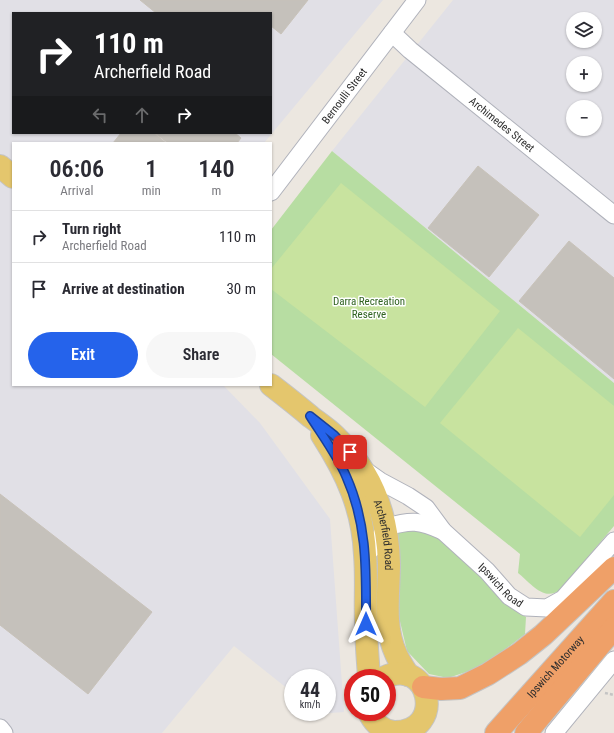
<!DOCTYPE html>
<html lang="en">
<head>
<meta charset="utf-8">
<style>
	:root { --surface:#fff; --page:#f7f7f7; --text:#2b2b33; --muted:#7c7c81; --line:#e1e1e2; --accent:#2563eb }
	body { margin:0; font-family:"Roboto Condensed",sans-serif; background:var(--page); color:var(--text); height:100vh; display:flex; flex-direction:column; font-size:15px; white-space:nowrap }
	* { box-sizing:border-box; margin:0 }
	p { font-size:13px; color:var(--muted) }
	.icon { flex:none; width:22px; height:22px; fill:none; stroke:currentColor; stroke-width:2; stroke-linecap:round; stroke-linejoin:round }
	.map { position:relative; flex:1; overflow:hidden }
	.panel { position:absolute; left:12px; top:142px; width:260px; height:244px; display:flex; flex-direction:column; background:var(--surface); border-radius:0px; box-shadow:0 1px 3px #0004 }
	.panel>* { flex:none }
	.guide { position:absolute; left:12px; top:12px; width:260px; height:122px; border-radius:0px; box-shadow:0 1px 3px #0004; background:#202124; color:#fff; overflow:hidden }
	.controls { position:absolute; left:566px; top:12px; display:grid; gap:8px }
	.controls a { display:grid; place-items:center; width:36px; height:36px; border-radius:50%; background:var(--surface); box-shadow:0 1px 3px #0004; font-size:20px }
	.speed { position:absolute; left:284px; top:669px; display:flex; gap:8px; font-size:20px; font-weight:700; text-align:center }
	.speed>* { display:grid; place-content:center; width:52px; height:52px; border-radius:50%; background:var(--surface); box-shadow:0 1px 3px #0004; line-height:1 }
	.speed small { font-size:10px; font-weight:400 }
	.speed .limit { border:6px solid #d22; background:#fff; color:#111 }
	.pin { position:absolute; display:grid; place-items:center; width:34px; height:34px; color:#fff; margin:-17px; border-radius:8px; box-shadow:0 2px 6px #0006 }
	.me { position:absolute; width:44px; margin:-22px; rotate:0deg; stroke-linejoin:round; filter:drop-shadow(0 0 3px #0008) }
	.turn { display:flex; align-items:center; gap:14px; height:84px; padding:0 16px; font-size:18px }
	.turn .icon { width:52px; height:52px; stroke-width:2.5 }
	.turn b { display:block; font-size:28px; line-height:34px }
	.lanes { display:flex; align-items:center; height:38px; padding:0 16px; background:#0003; justify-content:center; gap:20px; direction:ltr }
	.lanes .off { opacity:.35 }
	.eta { display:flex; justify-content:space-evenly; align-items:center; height:68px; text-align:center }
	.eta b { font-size:24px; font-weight:600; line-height:28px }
	.cta { display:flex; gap:8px; margin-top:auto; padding:8px 16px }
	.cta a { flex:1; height:46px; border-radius:24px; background:var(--accent); color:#fff; font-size:16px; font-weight:600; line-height:46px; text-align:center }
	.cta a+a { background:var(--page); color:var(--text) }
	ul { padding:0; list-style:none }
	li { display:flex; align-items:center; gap:12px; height:52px; padding:0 16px; border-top:1px solid var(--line) }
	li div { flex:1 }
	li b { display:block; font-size:15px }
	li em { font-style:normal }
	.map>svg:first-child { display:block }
</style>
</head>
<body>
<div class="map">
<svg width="614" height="733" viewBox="0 0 614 733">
	<rect width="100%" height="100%" fill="#ece7e0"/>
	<g fill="#e1e0e6" fill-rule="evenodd">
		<path d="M0,0H383L264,143H13V385H223L260,423L330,519L344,712L318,714L316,712H327V678H293V693L234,646L162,733H0ZM13,13H271V133H13Z"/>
		<path d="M453,0H614V383L332,151ZM573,19H595V41H573ZM573,63H595V85H573ZM573,107H595V129H573Z"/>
	</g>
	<g fill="#b7dda2">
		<path d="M332,151L614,383V526L561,589C544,603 531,583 518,573L520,554L271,354V230Z"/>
		<path d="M413,528L431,530L454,548L513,609L526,617L525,634L503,651L475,669L448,678L429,674L407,651L398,613L397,533Z"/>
	</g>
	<g fill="#c8e39f">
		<path d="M341,183L500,311L425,407L271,289V269Z"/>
		<path d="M518,328L614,406V495L580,537L440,423Z"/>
	</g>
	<g fill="#c5c1bb" stroke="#c8c2b9">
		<path d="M140,0H308L281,34L271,26V13H156Z"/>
		<path d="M121,133H154L166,143H113Z"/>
		<path d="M155,133H235L241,138L237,143H168Z"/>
		<path d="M478,166L539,215L489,277L428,228Z"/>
		<path d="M569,241L614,278V379L519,301Z"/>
		<path d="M0,494L152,612L88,694L0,625Z"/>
	</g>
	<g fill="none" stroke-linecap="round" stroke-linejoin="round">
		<g stroke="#b0b2bb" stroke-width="19">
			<g id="minor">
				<path id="s1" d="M392,33L410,50L614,215"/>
				<path id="s2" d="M271,192L417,0"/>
				<path id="s3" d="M363,469L380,481L408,496L426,508L443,531L487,571L509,596L526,607L547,608L563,599L614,541"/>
				<path d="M365,555L376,545L386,527C411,520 419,520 443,531"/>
				<path d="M0,728L4,733"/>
				<path d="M554,733L614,660"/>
			</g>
		</g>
		<g stroke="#c4c4c4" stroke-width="24">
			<g id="major">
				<path d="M0,166L13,177"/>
				<path id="s4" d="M271,385C284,395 298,406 311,417C319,423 328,429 335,436C371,471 388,514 389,564C389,594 383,626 396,654C399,661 404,668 408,675"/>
				<path d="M322,435C347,474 363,509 365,555C367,578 365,600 366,623C366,641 368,660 369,678"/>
				<path d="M369,712C373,722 382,731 394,732C447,733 430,654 383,678"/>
			</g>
		</g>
		<g stroke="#c4c4c4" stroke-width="24">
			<g id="highway">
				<path d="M423,687L441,689L460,688L488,674L519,654L543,635L614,568"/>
				<path id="s5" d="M496,733L614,601"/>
				<path d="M526,733L614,628"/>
			</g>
		</g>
		<path stroke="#c4c4c4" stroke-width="2.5" stroke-dasharray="3 2" stroke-linecap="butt" d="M605,693L614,695"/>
		<use href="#minor" stroke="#fff" stroke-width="17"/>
		<use href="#major" stroke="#e4c66d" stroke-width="22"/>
		<use href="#highway" stroke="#efa068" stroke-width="22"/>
	</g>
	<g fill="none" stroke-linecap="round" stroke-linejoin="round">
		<g stroke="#184099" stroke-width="10">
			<path id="route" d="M350,452L334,435L310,416C322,435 337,455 346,476C368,525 366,572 366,624"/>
		</g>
		<use href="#route" stroke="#2563eb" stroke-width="7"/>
	</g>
	<g text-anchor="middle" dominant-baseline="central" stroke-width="3" stroke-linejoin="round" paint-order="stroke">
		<g font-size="11" fill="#2c2c2c" stroke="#fff">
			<text stroke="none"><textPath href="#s2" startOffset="121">Bernoulli Street</textPath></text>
			<text stroke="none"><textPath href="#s1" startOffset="143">Archimedes Street</textPath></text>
			<text stroke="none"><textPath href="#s4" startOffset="195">Archerfield Road</textPath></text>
			<text stroke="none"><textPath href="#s3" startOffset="182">Ipswich Road</textPath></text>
			<text stroke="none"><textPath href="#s5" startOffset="89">Ipswich Motorway</textPath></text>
		</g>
		<g font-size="11" fill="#316322" stroke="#fff">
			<text x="369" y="301">Darra Recreation<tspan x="369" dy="13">Reserve</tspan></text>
		</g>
	</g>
</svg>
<div class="controls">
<a><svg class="icon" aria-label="layers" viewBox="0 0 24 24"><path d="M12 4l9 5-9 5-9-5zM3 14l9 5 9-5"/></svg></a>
<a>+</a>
<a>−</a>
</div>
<div class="speed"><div>44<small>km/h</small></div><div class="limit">50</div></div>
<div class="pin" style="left:350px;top:452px;background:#d93025"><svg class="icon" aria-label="arrive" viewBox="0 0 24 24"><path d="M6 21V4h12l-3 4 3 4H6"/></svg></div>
<svg class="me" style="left:366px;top:624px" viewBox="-20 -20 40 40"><path d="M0-17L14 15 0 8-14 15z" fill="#2563eb" stroke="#fff" stroke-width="4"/></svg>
<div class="guide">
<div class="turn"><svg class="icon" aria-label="right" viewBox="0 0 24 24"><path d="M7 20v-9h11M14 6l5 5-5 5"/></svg><div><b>110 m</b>Archerfield Road</div></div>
<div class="lanes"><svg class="icon off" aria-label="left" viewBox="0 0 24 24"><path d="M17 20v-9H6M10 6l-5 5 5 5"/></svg><svg class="icon off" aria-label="ahead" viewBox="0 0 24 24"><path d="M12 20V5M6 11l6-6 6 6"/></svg><svg class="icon" aria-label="right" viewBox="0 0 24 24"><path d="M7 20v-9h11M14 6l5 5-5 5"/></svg></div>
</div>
<section class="panel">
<div class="eta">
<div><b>06:06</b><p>Arrival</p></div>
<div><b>1</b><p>min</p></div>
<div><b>140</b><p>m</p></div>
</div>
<ul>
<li><svg class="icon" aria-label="right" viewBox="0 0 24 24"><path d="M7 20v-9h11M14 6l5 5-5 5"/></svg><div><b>Turn right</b><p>Archerfield Road</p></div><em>110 m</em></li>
<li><svg class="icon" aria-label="arrive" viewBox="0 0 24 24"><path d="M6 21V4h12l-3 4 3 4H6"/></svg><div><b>Arrive at destination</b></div><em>30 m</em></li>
</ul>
<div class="cta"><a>Exit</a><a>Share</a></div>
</section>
</div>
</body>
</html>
